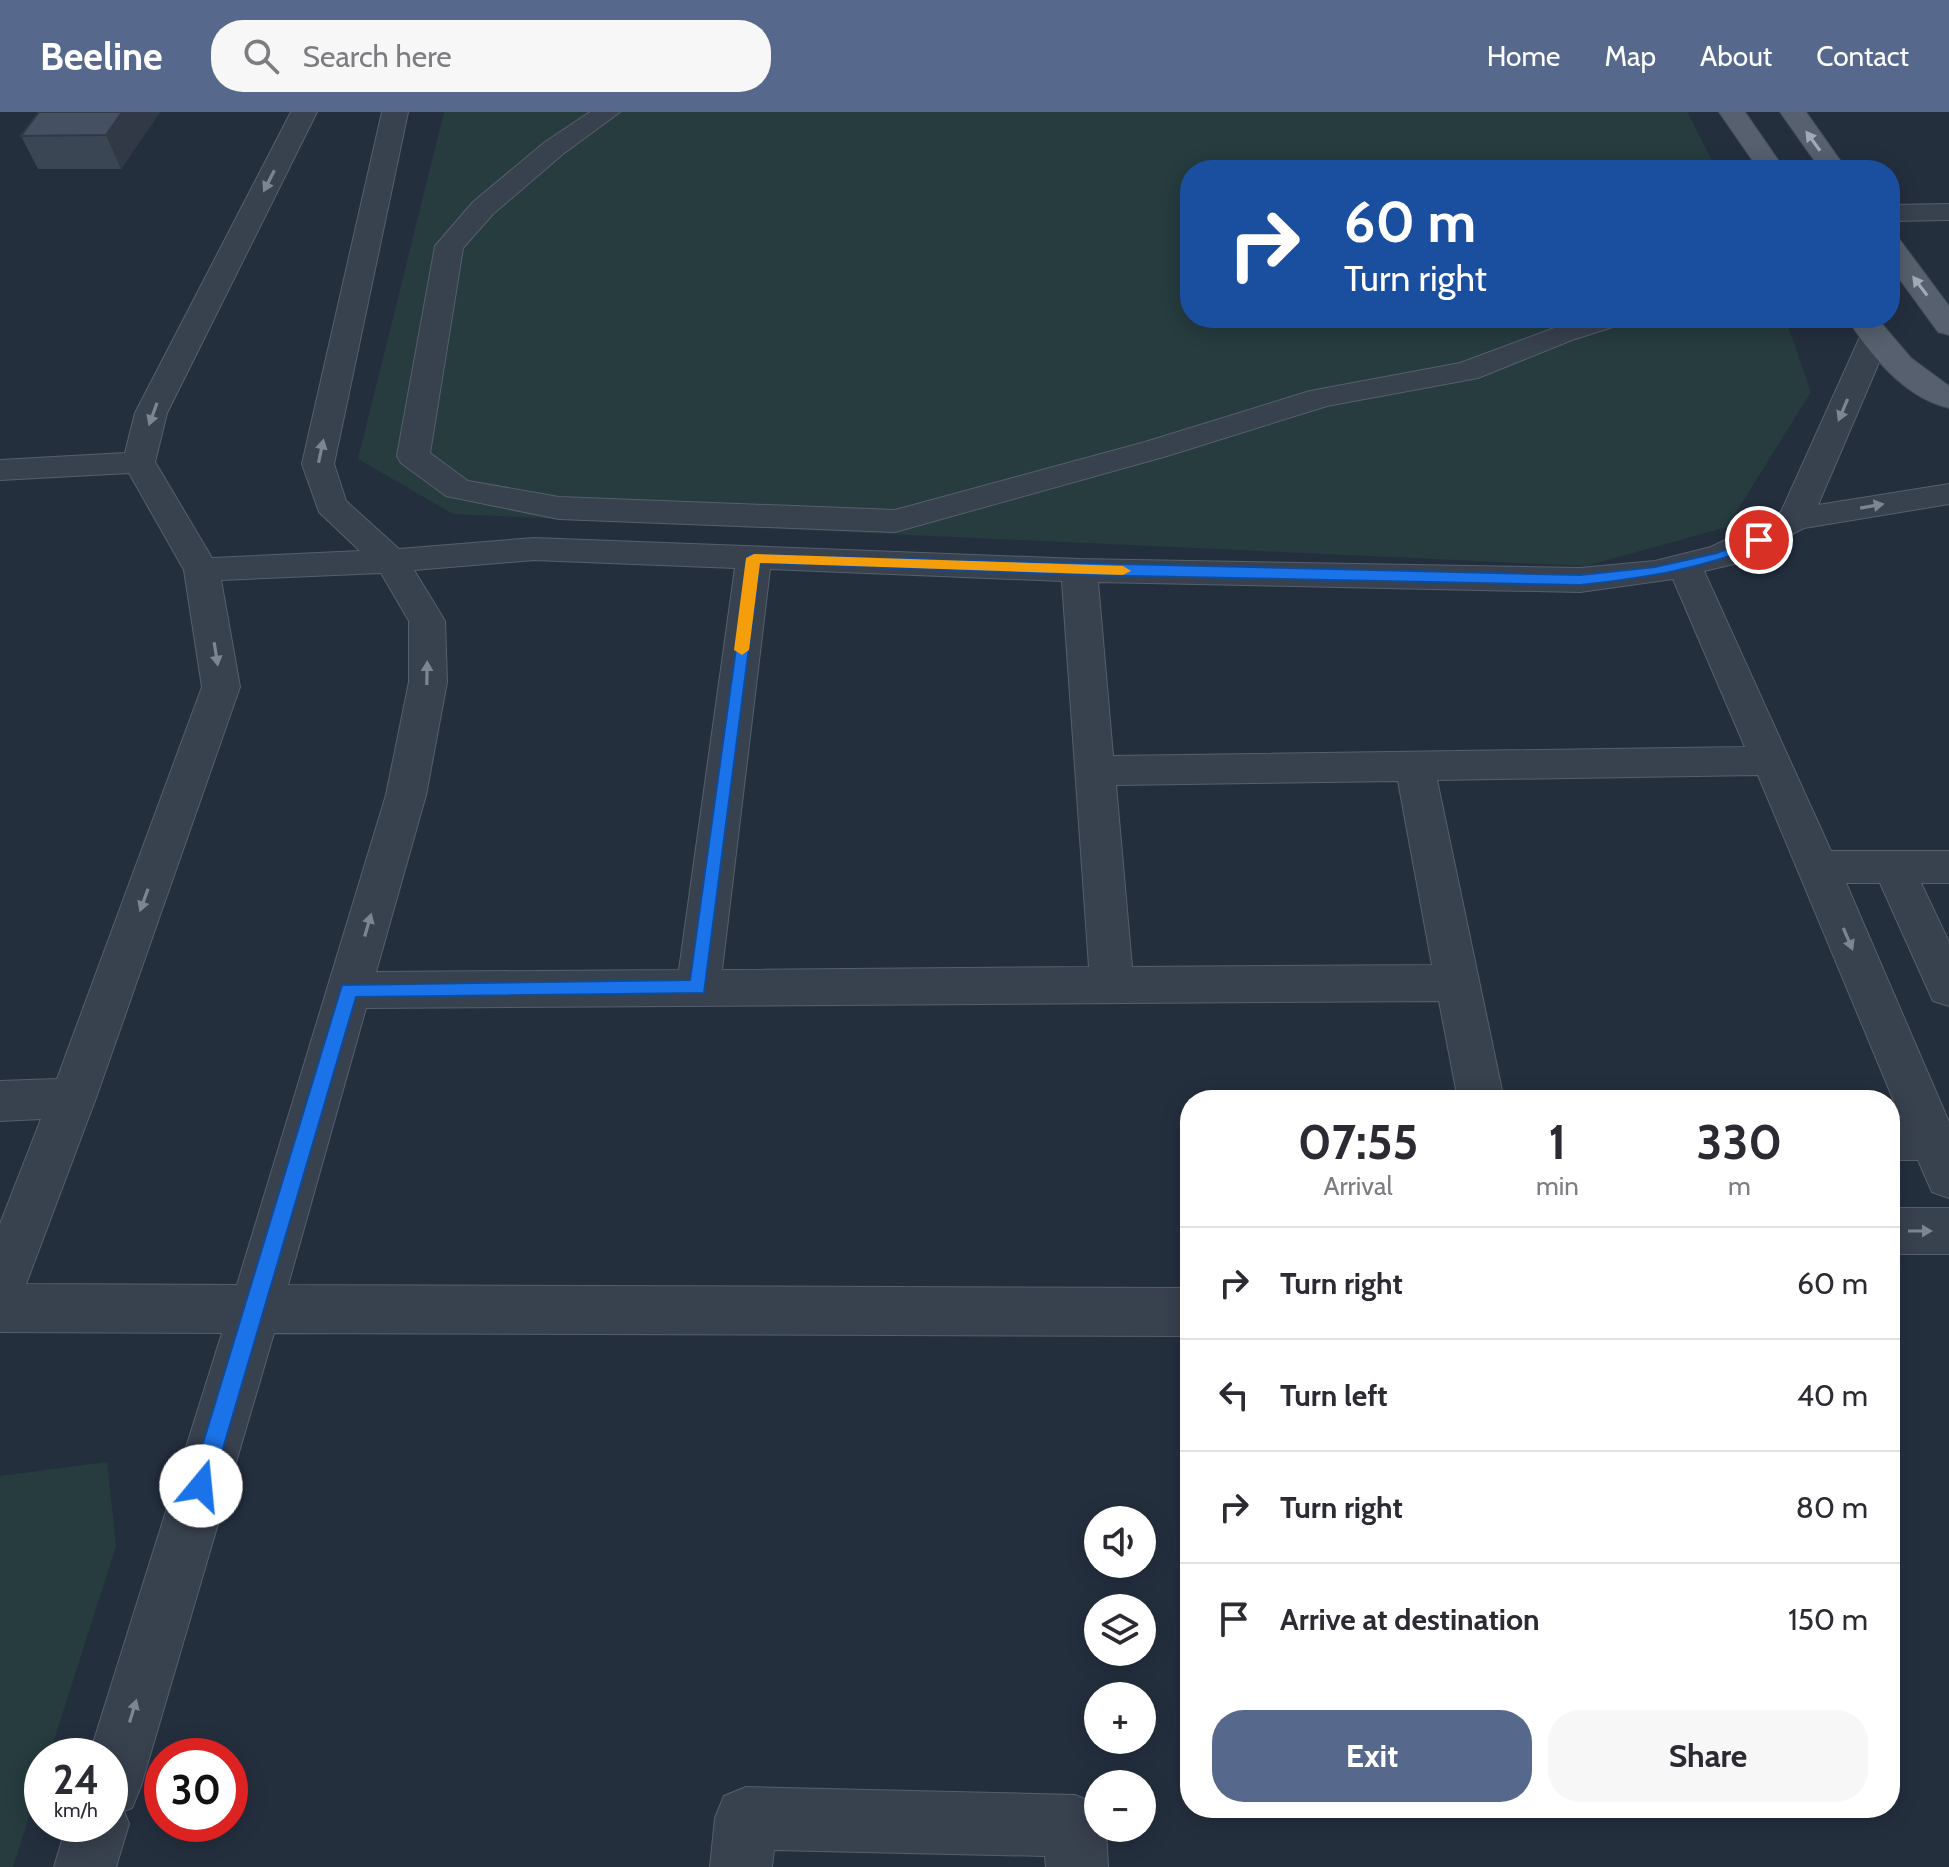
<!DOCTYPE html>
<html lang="en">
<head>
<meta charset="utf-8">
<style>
	:root { --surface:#fff; --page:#f7f7f7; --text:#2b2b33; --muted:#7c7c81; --line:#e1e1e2; --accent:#56698c }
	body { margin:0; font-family:Cabin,sans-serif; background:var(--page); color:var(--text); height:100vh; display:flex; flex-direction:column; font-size:30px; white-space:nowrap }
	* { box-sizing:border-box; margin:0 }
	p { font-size:26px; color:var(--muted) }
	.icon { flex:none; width:44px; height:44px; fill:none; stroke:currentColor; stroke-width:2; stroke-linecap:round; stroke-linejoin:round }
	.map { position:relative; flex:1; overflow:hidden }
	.drawer { position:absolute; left:1180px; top:978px; width:720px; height:728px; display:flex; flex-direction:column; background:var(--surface); border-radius:32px; box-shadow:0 4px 20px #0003 }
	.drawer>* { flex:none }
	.guide { position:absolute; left:1180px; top:48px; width:720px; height:168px; border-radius:32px; box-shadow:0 4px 20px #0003; background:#1a4fa0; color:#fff; overflow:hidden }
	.buttons { position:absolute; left:1084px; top:1394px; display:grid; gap:16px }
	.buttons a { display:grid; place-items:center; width:72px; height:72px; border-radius:50%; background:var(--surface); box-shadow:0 4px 20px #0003; font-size:40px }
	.speed { position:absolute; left:24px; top:1626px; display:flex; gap:16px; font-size:40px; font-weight:700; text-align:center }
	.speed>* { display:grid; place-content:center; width:104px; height:104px; border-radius:50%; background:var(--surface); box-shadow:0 4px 20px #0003; line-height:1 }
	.speed small { font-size:20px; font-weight:400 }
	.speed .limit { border:12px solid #d22; background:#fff; color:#111 }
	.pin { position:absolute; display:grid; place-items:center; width:68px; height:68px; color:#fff; margin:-34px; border:4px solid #fff; border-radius:50%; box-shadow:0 2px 8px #0007 }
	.me { position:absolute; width:88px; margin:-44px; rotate:17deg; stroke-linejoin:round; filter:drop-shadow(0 0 6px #0008) }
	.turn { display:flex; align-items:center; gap:28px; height:168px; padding:0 32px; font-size:36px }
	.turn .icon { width:104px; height:104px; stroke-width:2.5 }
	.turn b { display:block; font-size:56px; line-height:68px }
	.eta { display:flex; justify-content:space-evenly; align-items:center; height:136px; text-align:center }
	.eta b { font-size:48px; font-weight:700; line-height:56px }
	.cta { display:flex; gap:16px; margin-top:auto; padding:16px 32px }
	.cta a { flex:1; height:92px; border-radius:32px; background:var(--accent); color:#fff; font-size:32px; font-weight:700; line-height:92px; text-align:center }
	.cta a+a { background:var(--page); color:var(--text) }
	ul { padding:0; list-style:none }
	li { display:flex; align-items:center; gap:24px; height:112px; padding:0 32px; border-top:2px solid var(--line) }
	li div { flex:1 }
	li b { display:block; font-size:30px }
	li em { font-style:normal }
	header { display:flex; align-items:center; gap:48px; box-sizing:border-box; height:112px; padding:0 40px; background:var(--accent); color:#fff }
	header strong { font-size:38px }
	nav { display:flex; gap:44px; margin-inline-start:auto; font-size:28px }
	.search { width:560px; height:72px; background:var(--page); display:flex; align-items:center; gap:20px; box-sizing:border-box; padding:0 28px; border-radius:32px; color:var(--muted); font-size:30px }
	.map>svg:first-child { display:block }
</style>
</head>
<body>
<header>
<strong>Beeline</strong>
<div class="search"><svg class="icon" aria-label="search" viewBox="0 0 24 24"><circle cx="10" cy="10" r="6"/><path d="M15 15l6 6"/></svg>Search here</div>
<nav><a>Home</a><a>Map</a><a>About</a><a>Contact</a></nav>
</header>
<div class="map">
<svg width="1949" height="1755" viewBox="0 0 1949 1755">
	<rect width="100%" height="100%" fill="#242f3e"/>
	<g fill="#263c3f">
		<path d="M444,0H1687L1717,58H1190V206H1785L1811,280L1727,415L1586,454L453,402L358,347Z"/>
		<path d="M107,1350L116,1434L49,1644H42V1666L13,1755H0V1364Z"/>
	</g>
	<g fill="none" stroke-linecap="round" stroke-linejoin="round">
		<g stroke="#565f6c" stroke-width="2">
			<g id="minor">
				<path d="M291,0H317L167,301L155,350L212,446L360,439L319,400L302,352L382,0H408L334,352L346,389L399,437L534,426L1079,447L1580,456L1655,449L1711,435L1781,400L1859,227L1863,221L1874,218L1885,221L1889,227L1818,393L1949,372V392L1804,416L1734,452L1704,459L1831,739H1949V771H1921L1949,830V894L1933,889L1880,771H1846L1949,1010V1086L1932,1080L1918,1048H1890V1006H1901L1758,663L1437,668L1504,988H1458L1439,889L366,896L288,1173L1190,1176V1224L274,1221L141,1674L132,1696L124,1699L129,1712L116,1755H54L67,1712H110V1644H89L222,1221L0,1220V1112L41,1007L0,1009V969L57,967L202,575L184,458L129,361L0,368V348L125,341L135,301ZM534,448L735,456L679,858L376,860L426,683L447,570L445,509L414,458ZM770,457L1062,469L1089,855L722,858ZM381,461L409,509V570L386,683L237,1173L26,1172L96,986L240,575L221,468ZM1673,467L1745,635L1113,644L1098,470L1580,480ZM1398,669L1432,853L1132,855L1116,673Z"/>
				<path d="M590,0H620L563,42L493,102L463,136L430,341L468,369L559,385L895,398L1145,330L1310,279L1460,251L1581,206H1627L1622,212L1572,228L1478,266L1327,294L1167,344L895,420L559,407L446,384L401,351L397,344L435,134L473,90L545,30Z"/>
				<path d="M1949,92V108L1890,109V93Z"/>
				<rect x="1890" y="1096" width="59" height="46"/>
				<path d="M746,1675L1075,1683L1097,1692L1098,1716H1106L1108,1755H1046L1045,1744L774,1738L772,1755H710L715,1706L724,1684Z"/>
			</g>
		</g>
		<g stroke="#414a57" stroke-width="2">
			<g id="major">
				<path d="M1719,0H1745L1785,58H1759Z"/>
				<path d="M1780,0H1806L1847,58H1821Z"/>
				<path d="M1890,126L1900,128L1949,194V223L1938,220L1890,154Z"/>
				<path d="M1847,206H1877L1911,246L1949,274V296C1905,286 1870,243 1847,206Z"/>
			</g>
		</g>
		<use href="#minor" fill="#38414e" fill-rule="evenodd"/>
		<use href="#major" fill="#56606e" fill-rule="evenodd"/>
	</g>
	<path fill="#3b4654" d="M160,0L121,57H38L21,24Z"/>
	<path fill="#303945" d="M122,0H160L121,57L106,23Z"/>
	<path fill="#455162" stroke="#303945" stroke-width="2" d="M39,0H122L106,23L21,24Z"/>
	<defs><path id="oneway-solid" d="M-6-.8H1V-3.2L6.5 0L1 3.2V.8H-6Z" transform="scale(2)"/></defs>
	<g fill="#a1aab7">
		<use href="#oneway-solid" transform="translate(1813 29) rotate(-126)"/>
		<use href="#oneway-solid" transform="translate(1920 174) rotate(-127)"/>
	</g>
	<g fill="#7c8592">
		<use href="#oneway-solid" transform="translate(269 69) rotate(117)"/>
		<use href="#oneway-solid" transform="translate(1843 298) rotate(113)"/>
		<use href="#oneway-solid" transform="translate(153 302) rotate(110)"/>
		<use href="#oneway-solid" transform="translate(321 339) rotate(-78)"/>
		<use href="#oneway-solid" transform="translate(1872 394) rotate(-10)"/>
		<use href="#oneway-solid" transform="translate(216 542) rotate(81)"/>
		<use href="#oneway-solid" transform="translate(427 561) rotate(-89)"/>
		<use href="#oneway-solid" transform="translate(144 788) rotate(110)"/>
		<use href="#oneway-solid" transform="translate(368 813) rotate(-74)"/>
		<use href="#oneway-solid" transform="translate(1848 827) rotate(67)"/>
		<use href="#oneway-solid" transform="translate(1920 1119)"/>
		<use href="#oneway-solid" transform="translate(133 1599) rotate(-73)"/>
	</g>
	<path fill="#1a73e8" stroke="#114b97" stroke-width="2" d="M1759,424L1766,428L1764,431C1704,457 1644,466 1580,473L1079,463L760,451L704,881L356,885L212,1374L209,1382L201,1386L193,1382L190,1374L342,873L690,868L749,443L1580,463L1655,455L1717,441Z"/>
	<path fill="#f59e0b" d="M754,442L1123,454L1131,459L1123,463L760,451L749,538L742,543L734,538L746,446Z"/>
</svg>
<div class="buttons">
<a><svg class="icon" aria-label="sound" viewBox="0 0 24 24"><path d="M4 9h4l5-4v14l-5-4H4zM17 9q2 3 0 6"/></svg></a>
<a><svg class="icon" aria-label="layers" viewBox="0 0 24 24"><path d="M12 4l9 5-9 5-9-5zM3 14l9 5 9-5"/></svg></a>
<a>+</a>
<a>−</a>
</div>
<div class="speed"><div>24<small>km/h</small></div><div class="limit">30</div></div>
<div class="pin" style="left:1759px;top:428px;background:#d93025"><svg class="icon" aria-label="arrive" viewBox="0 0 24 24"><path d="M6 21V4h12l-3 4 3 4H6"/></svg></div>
<svg class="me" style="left:201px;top:1374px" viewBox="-20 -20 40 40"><circle r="19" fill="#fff"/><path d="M0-13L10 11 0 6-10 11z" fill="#1a73e8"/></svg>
<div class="guide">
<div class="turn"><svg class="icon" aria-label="right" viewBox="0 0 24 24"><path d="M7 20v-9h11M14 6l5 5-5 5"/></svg><div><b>60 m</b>Turn right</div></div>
</div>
<section class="drawer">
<div class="eta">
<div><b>07:55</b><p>Arrival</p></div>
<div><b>1</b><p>min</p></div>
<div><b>330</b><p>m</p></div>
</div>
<ul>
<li><svg class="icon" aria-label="right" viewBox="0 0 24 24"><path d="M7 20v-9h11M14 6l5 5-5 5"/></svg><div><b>Turn right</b></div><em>60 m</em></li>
<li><svg class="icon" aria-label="left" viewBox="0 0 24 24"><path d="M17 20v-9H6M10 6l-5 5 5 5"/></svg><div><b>Turn left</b></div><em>40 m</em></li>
<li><svg class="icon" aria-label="right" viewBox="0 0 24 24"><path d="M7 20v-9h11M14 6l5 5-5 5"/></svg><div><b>Turn right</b></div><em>80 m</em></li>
<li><svg class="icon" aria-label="arrive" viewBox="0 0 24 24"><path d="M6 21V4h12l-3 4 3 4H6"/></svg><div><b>Arrive at destination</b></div><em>150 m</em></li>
</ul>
<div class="cta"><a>Exit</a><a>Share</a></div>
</section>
</div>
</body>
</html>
